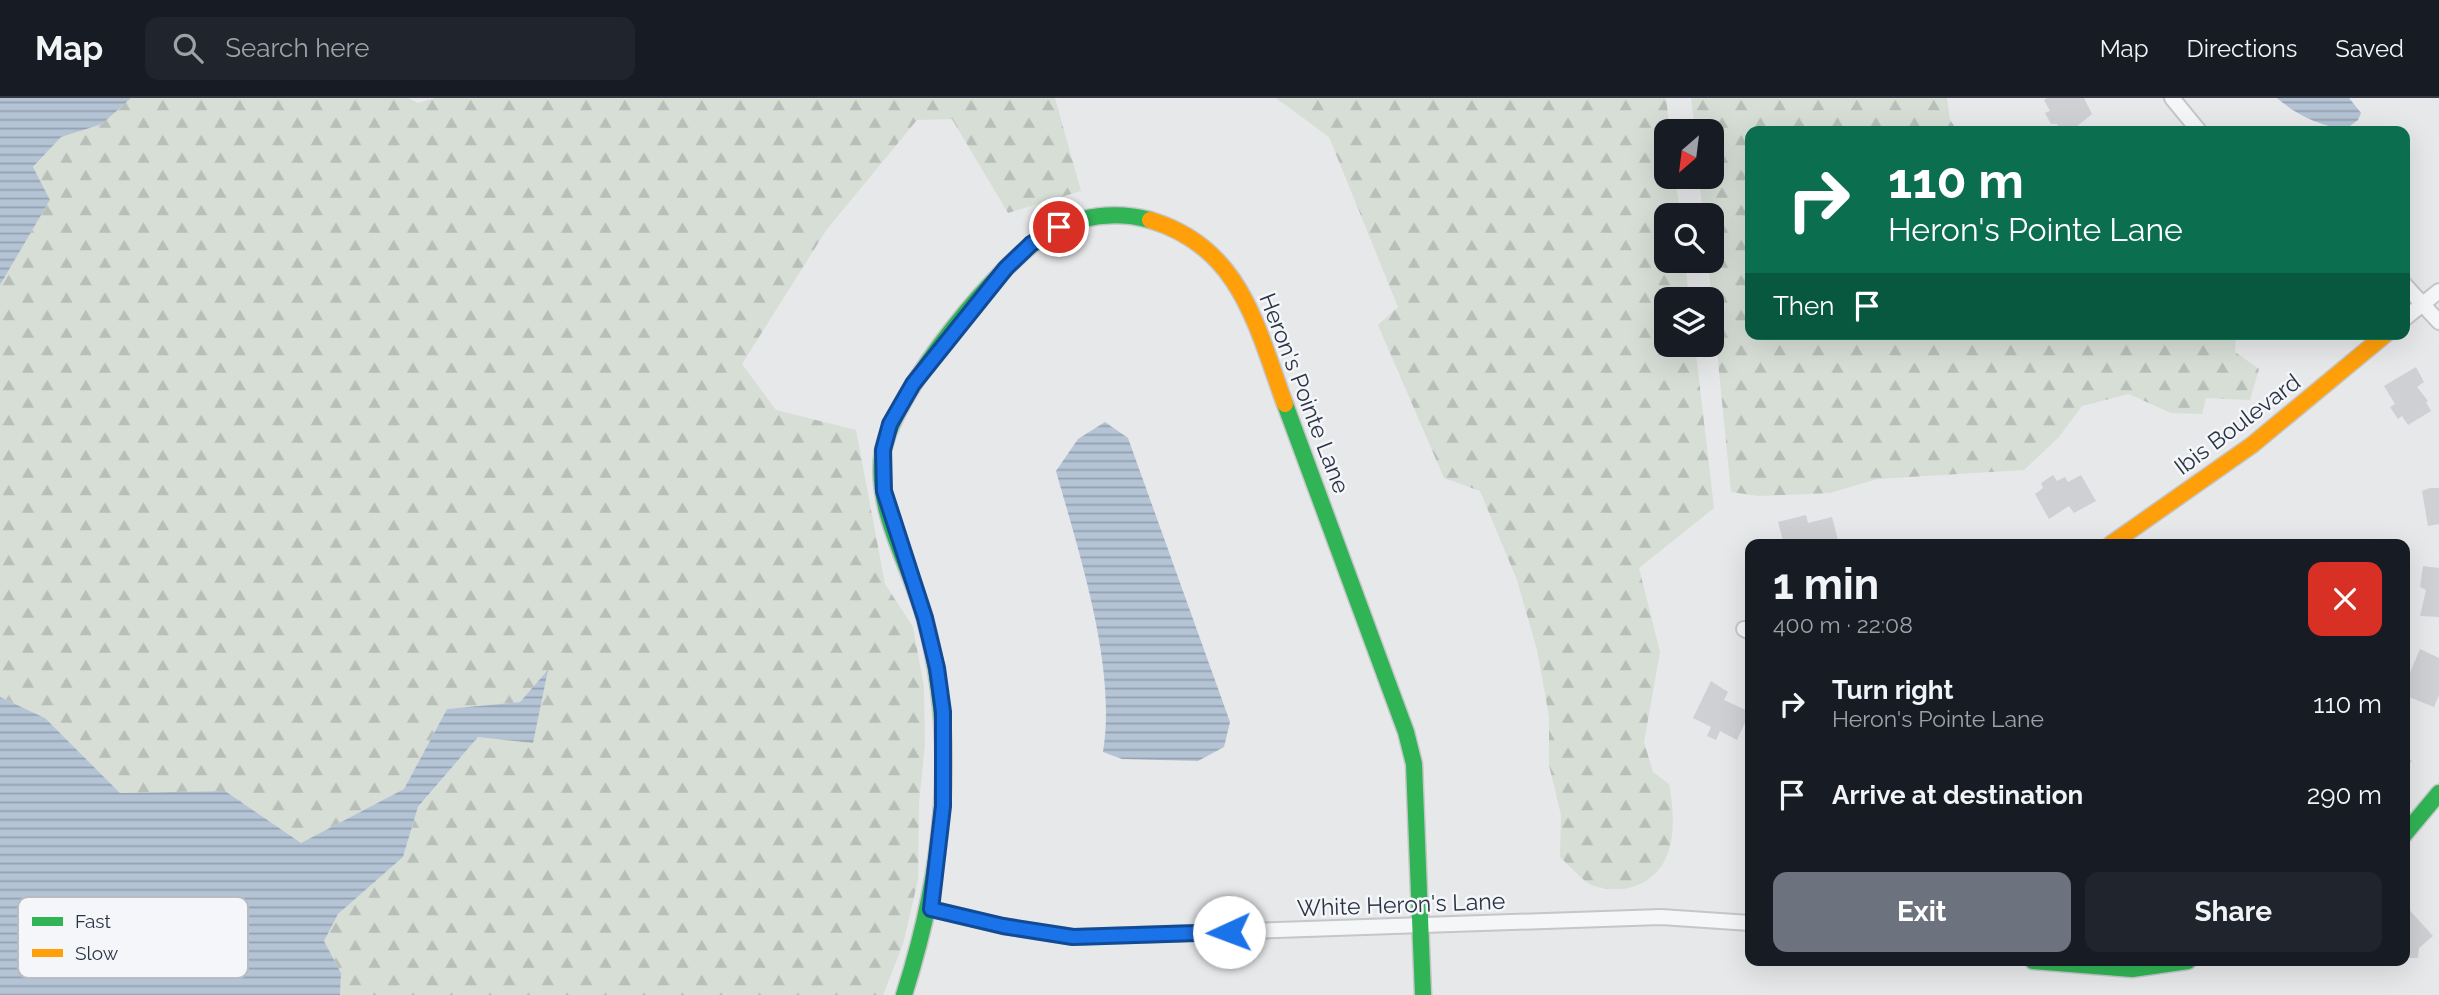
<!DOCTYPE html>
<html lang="en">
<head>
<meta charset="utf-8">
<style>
	:root { --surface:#171b24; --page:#20242c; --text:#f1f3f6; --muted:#9ea1a6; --line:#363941; --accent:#6c737f }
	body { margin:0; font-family:Raleway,sans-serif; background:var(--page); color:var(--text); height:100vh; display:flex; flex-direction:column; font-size:26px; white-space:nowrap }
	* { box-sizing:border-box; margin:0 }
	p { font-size:23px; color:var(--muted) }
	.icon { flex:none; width:38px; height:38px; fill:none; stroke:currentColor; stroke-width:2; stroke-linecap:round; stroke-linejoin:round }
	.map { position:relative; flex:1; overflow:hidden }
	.sheet { position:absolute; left:1745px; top:441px; width:665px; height:427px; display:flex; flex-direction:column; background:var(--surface); border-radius:14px; box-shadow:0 7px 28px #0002 }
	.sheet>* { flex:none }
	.hud { position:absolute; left:1745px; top:28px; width:665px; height:214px; border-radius:14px; box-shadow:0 7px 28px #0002; background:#0b6e4f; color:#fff; overflow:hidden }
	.needle { width:46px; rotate:208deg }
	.tools { position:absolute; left:1654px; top:21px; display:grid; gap:14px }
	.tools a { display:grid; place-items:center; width:70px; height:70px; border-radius:14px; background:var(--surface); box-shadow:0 7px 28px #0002; font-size:35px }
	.pin { position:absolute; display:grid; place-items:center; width:60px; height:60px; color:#fff; margin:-30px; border:4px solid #fff; border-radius:50%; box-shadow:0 2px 7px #0007 }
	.me { position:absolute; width:77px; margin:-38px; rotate:268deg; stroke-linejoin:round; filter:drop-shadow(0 0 5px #0008) }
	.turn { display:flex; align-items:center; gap:24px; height:147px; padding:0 28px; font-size:32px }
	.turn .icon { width:91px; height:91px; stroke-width:2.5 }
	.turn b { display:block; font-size:49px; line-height:60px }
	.then { display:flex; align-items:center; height:66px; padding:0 28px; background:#0003; gap:14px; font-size:26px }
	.round { display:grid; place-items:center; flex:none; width:74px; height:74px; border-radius:14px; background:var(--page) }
	.summary { display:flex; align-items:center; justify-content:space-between; height:119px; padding:0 28px }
	h1 { font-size:42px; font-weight:700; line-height:52px }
	.action { display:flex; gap:14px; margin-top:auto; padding:14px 28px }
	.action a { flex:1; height:80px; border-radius:14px; background:var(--accent); color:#fff; font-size:28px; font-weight:700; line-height:80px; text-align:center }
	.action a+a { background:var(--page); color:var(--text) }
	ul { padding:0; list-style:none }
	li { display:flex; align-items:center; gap:21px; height:91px; padding:0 28px }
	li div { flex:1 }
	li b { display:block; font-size:26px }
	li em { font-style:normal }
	header { display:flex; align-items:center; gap:42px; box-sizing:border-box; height:98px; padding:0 35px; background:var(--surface); border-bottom:2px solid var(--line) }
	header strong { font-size:33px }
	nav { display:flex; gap:38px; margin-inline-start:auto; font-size:24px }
	.search { width:490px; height:63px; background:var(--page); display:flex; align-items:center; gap:18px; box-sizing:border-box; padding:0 24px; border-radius:14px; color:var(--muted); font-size:26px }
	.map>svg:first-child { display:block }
</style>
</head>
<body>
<header>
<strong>Map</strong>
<div class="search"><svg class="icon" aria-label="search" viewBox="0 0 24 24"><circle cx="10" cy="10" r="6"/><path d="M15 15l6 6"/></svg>Search here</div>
<nav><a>Map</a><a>Directions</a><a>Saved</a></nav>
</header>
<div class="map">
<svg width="2439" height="897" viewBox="0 0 2439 897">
	<defs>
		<pattern id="forest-firs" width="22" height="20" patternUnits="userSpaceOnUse" patternTransform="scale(1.75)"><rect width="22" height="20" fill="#d6ded6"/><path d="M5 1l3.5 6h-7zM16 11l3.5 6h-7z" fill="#b8bfb9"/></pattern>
		<pattern id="water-rules" width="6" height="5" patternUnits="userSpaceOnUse" patternTransform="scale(1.75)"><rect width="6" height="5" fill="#b4c4d5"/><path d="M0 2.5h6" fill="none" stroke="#93a0af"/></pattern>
	</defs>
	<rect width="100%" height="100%" fill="#e6e8ea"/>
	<g fill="url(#forest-firs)">
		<path d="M131,0H408L418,5L435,0H1055L1081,93L1008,115L952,21L917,22L827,131L742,266L776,312L856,332L885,486L913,529L924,589L925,646L919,705L918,782L903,846L883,897H340L341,875L324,843L338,816L403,759L418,710L478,639L533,644L547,574L520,604L447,611L404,691L301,745L225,693L120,695L45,620L0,599V187L50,102L33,70L61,38L102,26Z"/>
		<path d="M1276,0H1666L1670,33H1666V79H1675L1680,117H1666V163H1685L1689,201H1666V247H1695L1714,410L1639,470L1660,554L1644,644L1653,674L1669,686C1677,729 1677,781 1624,791C1615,792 1596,791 1588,785C1578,778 1569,767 1560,759L1561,717L1549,667V618L1537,552L1517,482L1480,393L1444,380L1378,227L1398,209L1329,39Z"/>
		<path d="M1691,0H1947L1950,22L1958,33H1750V236H2236L2235,254L2259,271L2250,302L2206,300L2202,316L2171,315L2129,296L2082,308L2058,340L2024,372L1877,381L1830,395L1759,398L1731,394L1708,163H1712V117H1703L1699,79H1712V33H1695Z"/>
	</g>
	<g fill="url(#water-rules)">
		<path d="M0,0H131L102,26L61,39L33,69L50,102L0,187Z"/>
		<path d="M2277,0H2349L2361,15L2358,22L2346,31C2319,28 2297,17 2277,0Z"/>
		<path d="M1105,324L1128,340L1230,624L1224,649L1198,663L1122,661L1103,654C1117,569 1079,455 1056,373L1078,341Z"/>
		<path d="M548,572L533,645L478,639L418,709L403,759L338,816L324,843L341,875L340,897H0V599L45,620L120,695L225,693L301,745L404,691L447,611L520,604Z"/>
	</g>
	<g fill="#ced0d3">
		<path d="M2047,0H2084L2092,16L2071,33H2061L2057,26H2051L2045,15L2050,13L2044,2Z"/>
		<path d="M2416,269L2424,284L2417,289L2428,303L2426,304L2431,313L2408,327L2402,318L2398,321L2390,309L2395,306L2384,288Z"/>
		<path d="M2053,377L2057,383L2065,379L2068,384L2081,377L2096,403L2074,415L2069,408L2049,421L2035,396L2043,390L2041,385Z"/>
		<path d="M2430,390H2439V426L2428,428L2422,393Z"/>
		<path d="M1806,417L1808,425L1832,419L1839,446H1784L1778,424Z"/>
		<path d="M2423,468L2439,470V519L2420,518L2426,492L2420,489Z"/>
		<path d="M2420,551L2439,560V597L2434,609L2404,597V589Z"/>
		<path d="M1711,583L1728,594L1724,602L1750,614L1737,642L1720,633L1716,642L1707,638L1711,629L1693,620Z"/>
		<path d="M2404,658L2412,663L2404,673Z"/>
		<path d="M2404,806L2433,838L2419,850L2418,860H2407L2404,864L2398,867L2394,863H2404Z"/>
	</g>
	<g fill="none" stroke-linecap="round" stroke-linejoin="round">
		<g stroke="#c4c6c8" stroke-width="18">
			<g id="street">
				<path d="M2172,0L2199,33"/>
				<path d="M2404,186L2439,224"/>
				<path d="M2404,221L2439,193"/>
				<path d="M1744,531L1750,534"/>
				<path d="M931,811L1003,828L1073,839L1661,819L1750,825"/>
			</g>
		</g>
		<g stroke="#c4c6c8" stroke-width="19">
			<g id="fast">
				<path d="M1285,306L1406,634L1414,666L1423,897"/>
				<path d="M2404,737L2439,695"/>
				<path d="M2033,863L2132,871L2188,863"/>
				<path d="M904,897C943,774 959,648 925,521C911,468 873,410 883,353C894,294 1000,161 1052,133C1083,117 1116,113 1150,122"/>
			</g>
		</g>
		<g stroke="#c4c6c8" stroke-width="19">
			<g id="slow">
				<path d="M1150,122C1241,149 1256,228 1285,306"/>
				<path d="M2111,446L2252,347L2386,236"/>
			</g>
		</g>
		<use href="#street" stroke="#f5f6f7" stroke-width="14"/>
		<use href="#fast" stroke="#30b455" stroke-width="16"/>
		<use href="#slow" stroke="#ff9f0a" stroke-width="16"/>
	</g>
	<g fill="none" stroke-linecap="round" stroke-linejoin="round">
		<g stroke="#114b97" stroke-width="18">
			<path id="route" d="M1059,129L1031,146L1006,170L913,286L890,326L883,352L884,393L925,520L937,570L943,614V708L931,811L1003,828L1073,839L1229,834"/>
		</g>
		<use href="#route" stroke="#1a73e8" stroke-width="12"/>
	</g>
	<g text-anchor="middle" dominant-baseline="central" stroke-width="5" stroke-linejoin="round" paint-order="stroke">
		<g font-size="23" fill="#2b3445" stroke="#f4f6f9">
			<text transform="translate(1305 295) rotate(69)">Heron's Pointe Lane</text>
			<text transform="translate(2237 326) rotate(-37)">Ibis Boulevard</text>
			<text transform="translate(1401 806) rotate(-2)">White Heron's Lane</text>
		</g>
	</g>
	<rect x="18" y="799" width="230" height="81" rx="10" fill="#f4f6f9" stroke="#b8bcc3" stroke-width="2"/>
	<rect x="32" y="819" width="31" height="9" fill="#30b455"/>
	<rect x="32" y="851" width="31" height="8" fill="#ff9f0a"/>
	<g font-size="19" fill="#2b3445">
		<text x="75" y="830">Fast</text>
		<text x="75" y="862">Slow</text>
	</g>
</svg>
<div class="tools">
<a><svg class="needle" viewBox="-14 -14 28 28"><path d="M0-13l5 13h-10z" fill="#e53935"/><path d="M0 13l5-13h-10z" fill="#9ea1a6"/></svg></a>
<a><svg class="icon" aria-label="search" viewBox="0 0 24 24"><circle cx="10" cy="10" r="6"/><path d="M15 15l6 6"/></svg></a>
<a><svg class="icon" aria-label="layers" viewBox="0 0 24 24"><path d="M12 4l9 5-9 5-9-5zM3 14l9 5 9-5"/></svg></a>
</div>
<div class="pin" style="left:1059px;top:129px;background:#d93025"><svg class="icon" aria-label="arrive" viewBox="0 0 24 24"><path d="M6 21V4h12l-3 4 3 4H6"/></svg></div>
<svg class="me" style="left:1229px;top:834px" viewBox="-20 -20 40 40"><circle r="19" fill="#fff"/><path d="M0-13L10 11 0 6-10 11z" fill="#1a73e8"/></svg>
<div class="hud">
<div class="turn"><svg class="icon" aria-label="right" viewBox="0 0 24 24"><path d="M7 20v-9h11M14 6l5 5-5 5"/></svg><div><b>110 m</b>Heron's Pointe Lane</div></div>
<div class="then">Then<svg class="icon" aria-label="arrive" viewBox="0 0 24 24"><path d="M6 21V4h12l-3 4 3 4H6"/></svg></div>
</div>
<section class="sheet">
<div class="summary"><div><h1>1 min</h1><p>400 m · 22:08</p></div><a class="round" style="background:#d93025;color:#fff"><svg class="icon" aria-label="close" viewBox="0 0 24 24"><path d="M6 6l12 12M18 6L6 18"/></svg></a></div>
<ul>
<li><svg class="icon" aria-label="right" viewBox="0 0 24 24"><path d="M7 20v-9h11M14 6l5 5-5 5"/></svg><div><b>Turn right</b><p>Heron's Pointe Lane</p></div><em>110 m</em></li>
<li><svg class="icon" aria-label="arrive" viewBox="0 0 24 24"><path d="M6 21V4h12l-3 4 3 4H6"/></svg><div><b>Arrive at destination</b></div><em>290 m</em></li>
</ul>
<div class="action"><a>Exit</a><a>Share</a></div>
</section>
</div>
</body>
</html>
